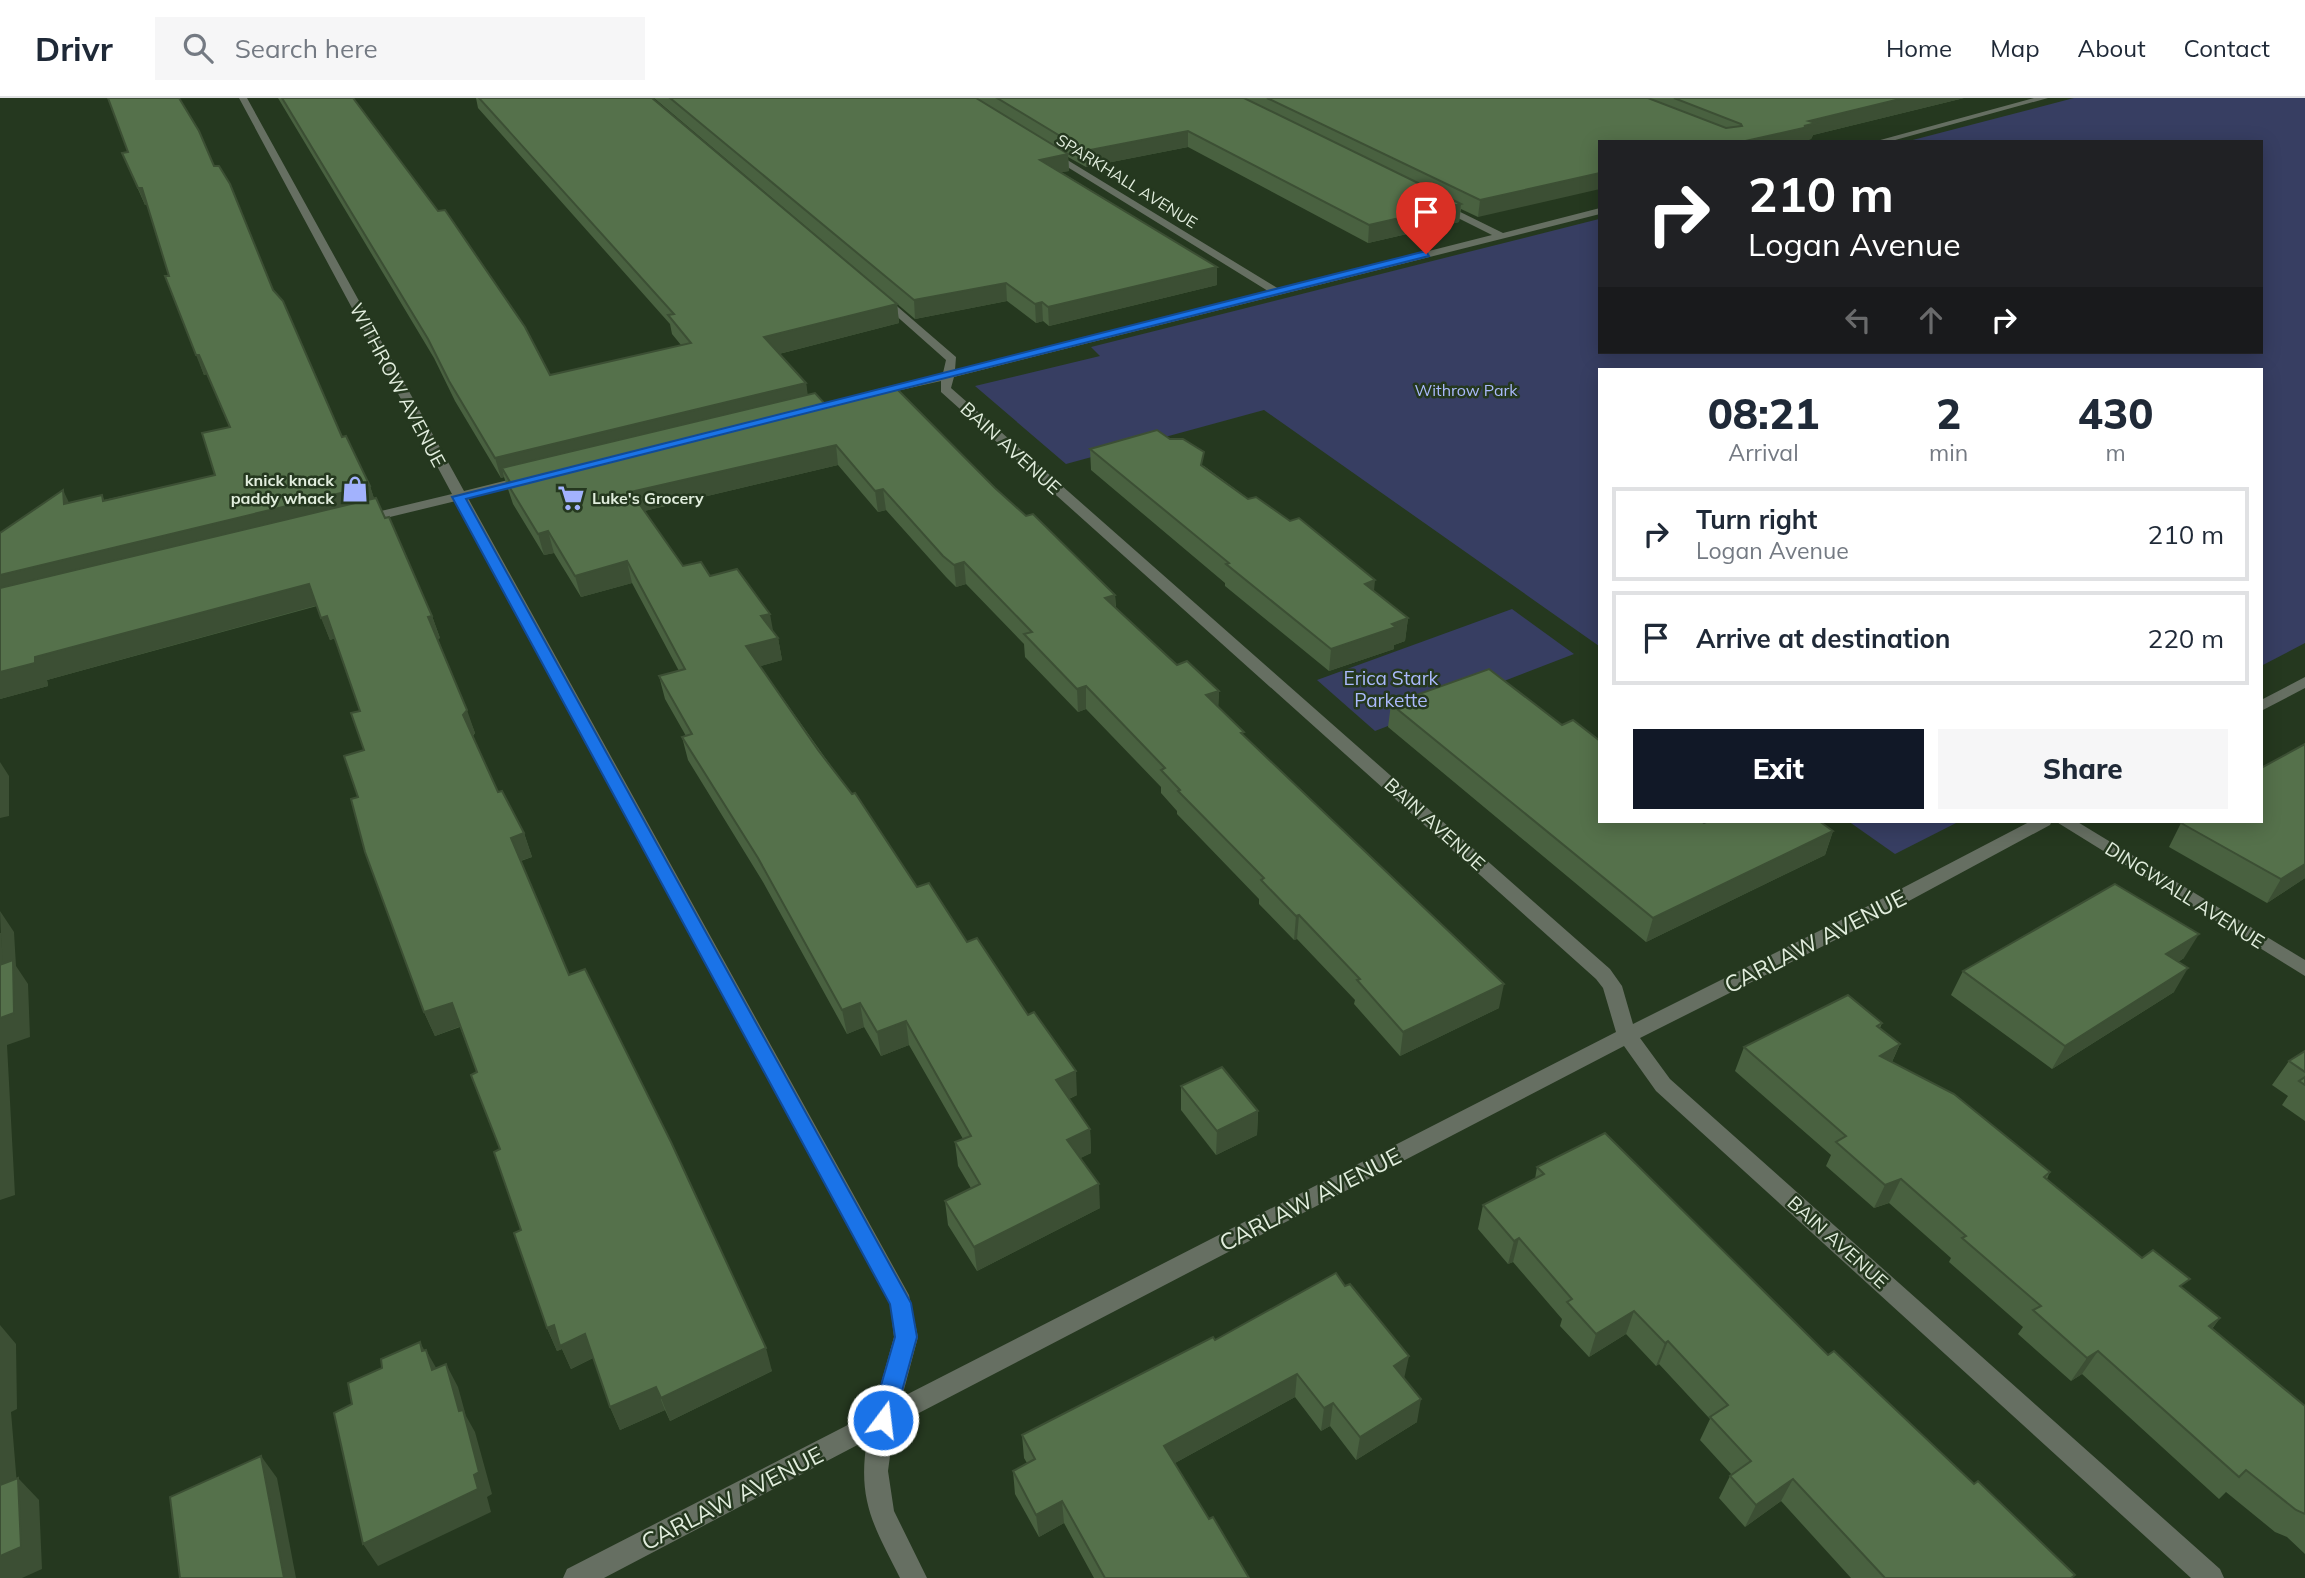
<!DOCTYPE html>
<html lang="en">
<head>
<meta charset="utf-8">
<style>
	:root { --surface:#fff; --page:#f6f6f7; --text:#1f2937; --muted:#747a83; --line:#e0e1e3; --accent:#111827 }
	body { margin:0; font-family:Mulish,sans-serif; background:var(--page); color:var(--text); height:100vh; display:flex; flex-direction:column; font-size:26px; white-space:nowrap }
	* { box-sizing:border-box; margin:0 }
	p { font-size:23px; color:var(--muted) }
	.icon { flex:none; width:38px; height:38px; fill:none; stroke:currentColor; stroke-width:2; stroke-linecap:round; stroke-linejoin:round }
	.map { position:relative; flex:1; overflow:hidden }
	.details { position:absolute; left:1598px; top:270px; width:665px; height:455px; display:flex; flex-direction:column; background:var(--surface); border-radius:0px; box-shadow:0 4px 18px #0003 }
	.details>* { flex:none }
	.top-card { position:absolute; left:1598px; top:42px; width:665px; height:214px; border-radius:0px; box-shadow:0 4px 18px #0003; background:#202124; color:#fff; overflow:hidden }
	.pin { position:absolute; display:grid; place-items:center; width:60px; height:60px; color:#fff; margin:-72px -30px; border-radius:50% 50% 50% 0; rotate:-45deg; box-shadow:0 0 7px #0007 }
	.pin .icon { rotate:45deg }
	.me { position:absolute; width:77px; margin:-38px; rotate:15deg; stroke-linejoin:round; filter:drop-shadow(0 0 5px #0008) }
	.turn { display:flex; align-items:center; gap:24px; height:147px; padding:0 35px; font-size:32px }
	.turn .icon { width:91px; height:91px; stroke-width:2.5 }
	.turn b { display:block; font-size:49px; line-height:60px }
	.lanes { display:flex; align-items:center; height:66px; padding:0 35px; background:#0003; justify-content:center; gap:35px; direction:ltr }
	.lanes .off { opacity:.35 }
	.eta { display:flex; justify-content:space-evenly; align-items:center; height:119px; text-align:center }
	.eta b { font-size:42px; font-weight:800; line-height:49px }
	.cta { display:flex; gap:14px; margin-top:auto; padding:14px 35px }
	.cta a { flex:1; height:80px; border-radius:0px; background:var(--accent); color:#fff; font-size:28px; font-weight:800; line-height:80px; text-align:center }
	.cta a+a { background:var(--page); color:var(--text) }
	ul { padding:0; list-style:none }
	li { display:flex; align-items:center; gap:21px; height:94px; margin:0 14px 10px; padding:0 21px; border:4px solid var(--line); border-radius:0px }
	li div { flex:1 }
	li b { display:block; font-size:26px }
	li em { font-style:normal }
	header { display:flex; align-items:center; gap:42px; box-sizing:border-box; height:98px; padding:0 35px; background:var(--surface); border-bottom:2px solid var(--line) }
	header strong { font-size:33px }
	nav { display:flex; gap:38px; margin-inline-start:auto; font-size:24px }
	.search { width:490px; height:63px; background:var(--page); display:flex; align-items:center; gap:18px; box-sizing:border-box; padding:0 24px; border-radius:0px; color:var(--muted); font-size:26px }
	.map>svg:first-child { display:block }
</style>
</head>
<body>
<header>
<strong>Drivr</strong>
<div class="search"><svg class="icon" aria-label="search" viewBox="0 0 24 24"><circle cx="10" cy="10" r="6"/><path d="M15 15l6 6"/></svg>Search here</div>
<nav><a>Home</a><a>Map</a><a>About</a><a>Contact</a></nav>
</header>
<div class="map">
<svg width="2305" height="1480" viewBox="0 0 2305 1480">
	<rect width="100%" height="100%" fill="#25381f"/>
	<g fill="#373e62">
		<path d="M2074,0H2305V545L2261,568V271H1600L1599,548L1264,312L1066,366L975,288L1100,258L1091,249L1599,121L1600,254H2261V44H1905Z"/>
		<path d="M1512,511L1574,556L1375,633L1317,582Z"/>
		<path d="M1848,723H1960L1895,756Z"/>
	</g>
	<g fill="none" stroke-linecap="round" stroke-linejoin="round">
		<g fill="#666f62" fill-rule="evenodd">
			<path d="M239,0H247L464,393L528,377L535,381L468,400L909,1197L918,1239L902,1299L1616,934L1603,890L1596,881L941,294V283L870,299V293L943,275L946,262L875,199L884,197L956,259L955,272L1268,193L1048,57L1051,52L1279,191L1492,137L1438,110V106H1444L1503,135L1600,110V116L954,279L951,290L1610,871L1622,888L1633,926L1843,821L2031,723H2052L2050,727L1857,831L1640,940L1670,981L2220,1471L2224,1480H2191L1656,993L1624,948L894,1328L888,1373L894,1413L927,1480H900C874,1428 857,1403 867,1342L604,1480H563L567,1471L873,1314L894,1239L890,1205L456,403L361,426L354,422L356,419L452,396Z"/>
			<path d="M2034,0H2048L1888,44H1873Z"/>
			<path d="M2305,579V590L2261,613V602Z"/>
			<path d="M2055,723H2076L2305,862V878Z"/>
		</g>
	</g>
	<g fill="#496140">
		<path d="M278,0H353L550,277L681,247L672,236L670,226L478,10L476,0H652L897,206L899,225L779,256L806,285L807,297L995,390L1115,497L1116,510L1177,567L1219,593L1218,609L1244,638L1499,910L1400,958L1354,906L1355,902L1297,841L1294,842L1259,806V801L1177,716V713L1161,695V689L1086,611L1078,614L1025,559L1024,546L966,486L956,489L946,479L886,412L878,414L838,367L644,413L683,468L710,478L773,533L778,540L782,562L760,568L917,789L967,844L1077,997L1069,1001L1090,1031L1091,1055L1080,1060L1100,1110L977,1173L948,1127L945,1103L971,1090L958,1068L955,1044L963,1041L909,947L881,958L864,929L847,936L763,784L688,662L682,639L686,638L665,601L659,578L679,573L632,485L581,499L554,455L544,457L513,406L504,379L501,380L455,303L434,260Z"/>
		<path d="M654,0H1964L1813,37L1811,41L1804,43V44H1600L1478,119L1461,111L1459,124L1368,145L1188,49L1086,69L1068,59L1069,73L1061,74L1217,169V187L1049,228L1043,223L1036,225L1007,203L915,221Z"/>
		<path d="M122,55L214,68L342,339L370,388L374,401L432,518L440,540L438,541L475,635L473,638L498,694L524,735L532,759L521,763L569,877L772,1273L670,1323L665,1312L620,1332L610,1309L593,1260L571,1271L562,1251L557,1253L547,1230L521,1132L500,1051L477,974L460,929L435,938L424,914L358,699L364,652L360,613L335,540L330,542L317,508L47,582L48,588L0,601L69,405L102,397L104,402L215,377L230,329L207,276L204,277L169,178L147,107H145Z"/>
		<path d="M1090,351L1204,368L1374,493L1408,520L1405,543L1394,547V551L1329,573L1225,488V485L1091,372Z"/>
		<path d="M1391,606L1562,627L1704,725L1833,733L1825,757L1646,844L1388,629Z"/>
		<path d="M2181,725L2305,780L2267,805L2169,749Z"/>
		<path d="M2184,860L2178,864L2174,894L2052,971L1951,897L1963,873Z"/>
		<path d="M1882,925L1880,930L1900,946L1892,964L2050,1074L2047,1081L2142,1160L2220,1220L2212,1231L2305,1308V1456L2287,1439L2275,1434L2226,1394L2219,1401L2082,1276L2071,1283L2018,1236L2023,1229L1949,1164L1951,1160L1889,1105L1874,1110L1826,1068L1831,1057L1735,973L1744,949Z"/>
		<path d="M2305,953V1023L2282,1007L2288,998L2272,987L2289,963Z"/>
		<path d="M1181,988L1258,1013L1257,1037L1216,1057L1181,1012Z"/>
		<path d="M1537,1069L1828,1257L2072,1480H1851L1781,1403L1745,1429L1719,1400L1730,1378L1732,1377L1700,1342L1710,1321L1659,1266L1656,1268L1626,1236L1589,1259L1560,1228L1562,1221L1513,1164L1508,1166L1478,1131L1483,1107L1535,1081Z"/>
		<path d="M1215,1242L1404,1281L1417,1324L1356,1362L1330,1328L1321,1333L1295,1299L1175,1365L1209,1421L1249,1480H1094L1064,1425L1039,1439L1015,1396L1013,1373L1027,1365L1024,1360L1022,1337Z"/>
	</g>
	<g fill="#3c4f34">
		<path d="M1904,0H1964L1813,37L1811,41L1804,43V44H1741L1809,23Z"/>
		<path d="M1188,33V49L1086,69L1085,53Z"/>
		<path d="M1068,56L1069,73L1041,78L1040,62Z"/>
		<path d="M1600,75V91L1478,119L1480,102Z"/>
		<path d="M138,90H142L149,107H145Z"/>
		<path d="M1461,106L1459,124L1368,145L1369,127Z"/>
		<path d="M1217,169V187L1049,228L1048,209Z"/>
		<path d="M1006,185L1007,203L915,221L914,202Z"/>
		<path d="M1042,204L1043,223L1036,225L1035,206Z"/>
		<path d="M897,206L899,225L767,259L764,239Z"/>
		<path d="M196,257H199L207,276L204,277Z"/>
		<path d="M806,285L809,304L502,370L504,379L501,380L495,360Z"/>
		<path d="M836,347L838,367L636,415L631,394Z"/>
		<path d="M370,388L377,409L0,501V477Z"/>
		<path d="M883,391L886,412L878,414L875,393Z"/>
		<path d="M63,392L73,413L64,406Z"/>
		<path d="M548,433L554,455L544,457L538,436Z"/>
		<path d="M627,463L632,485L581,499L575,478Z"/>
		<path d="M964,464L966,486L956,489L954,467Z"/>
		<path d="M1375,482L1373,504L1365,486Z"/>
		<path d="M309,486L318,507L47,582L48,588L0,601V574L35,559Z"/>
		<path d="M1115,497L1116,519L1105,500Z"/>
		<path d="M770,516L774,538L761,518Z"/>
		<path d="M327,518L336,540L330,542L321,520Z"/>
		<path d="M432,518L440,540L436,542L428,519Z"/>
		<path d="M1408,520L1405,543L1394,547V551L1329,573L1331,551Z"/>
		<path d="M778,540L782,562L751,571L746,548Z"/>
		<path d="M1086,588V611L1078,614L1077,591Z"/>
		<path d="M1219,593L1218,616L1206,597Z"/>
		<path d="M467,612L475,635L471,639L463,617Z"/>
		<path d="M0,664L9,678V718L0,720Z"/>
		<path d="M1833,733L1825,757L1646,844L1653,820Z"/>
		<path d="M524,735L532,759L519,763L511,740Z"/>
		<path d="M2305,766V780L2267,805L2281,781Z"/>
		<path d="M0,813L14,834L16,868L28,886L30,939L7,947L15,1097L0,1102V920L2,866Z"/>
		<path d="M1299,817L1297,841L1294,842L1296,818Z"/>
		<path d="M2199,836L2184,860L2152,880L2166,856Z"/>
		<path d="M2188,870L2174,894L2052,971L2065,948Z"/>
		<path d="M1504,886L1499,910L1400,958L1403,934Z"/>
		<path d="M452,905L461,928L435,938L424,914Z"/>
		<path d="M860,905L864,929L847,936L842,912Z"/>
		<path d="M906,923L909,947L881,958L877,934Z"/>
		<path d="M1900,946L1889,970L1880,958Z"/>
		<path d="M1076,973L1077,997L1057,1006L1056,982Z"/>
		<path d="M1258,1013L1257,1037L1216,1057L1217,1033Z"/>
		<path d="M1090,1031L1091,1055L1069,1066L1067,1042Z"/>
		<path d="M1901,1081L1889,1105L1874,1110L1885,1087Z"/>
		<path d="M1099,1086L1100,1110L977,1173L974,1149Z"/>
		<path d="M1519,1140L1513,1164L1508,1166L1514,1143Z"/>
		<path d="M1634,1213L1626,1236L1589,1259L1596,1236Z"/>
		<path d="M2220,1220L2202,1243L2209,1228Z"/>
		<path d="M0,1227L16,1246L17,1311L11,1314L19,1411L0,1390Z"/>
		<path d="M554,1227L585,1236L595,1259L571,1271L562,1251L557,1253L547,1230Z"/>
		<path d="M1668,1243L1659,1266L1656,1268L1665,1245Z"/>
		<path d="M420,1244L429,1261L426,1252L439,1275L445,1295L422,1253Z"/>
		<path d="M766,1250L772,1273L670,1323L661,1300Z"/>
		<path d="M2098,1253L2082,1276L2071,1283L2087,1260Z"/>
		<path d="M1409,1258L1404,1281L1394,1268Z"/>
		<path d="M446,1266L458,1289L466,1318L475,1334L492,1396L487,1399L491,1414L378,1468L363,1446L459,1313Z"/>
		<path d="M1297,1276L1295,1299L1164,1371V1348Z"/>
		<path d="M656,1289L665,1312L620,1332L610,1309Z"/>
		<path d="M1421,1301L1417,1324L1356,1362L1360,1339Z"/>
		<path d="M1333,1305L1330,1328L1321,1333L1324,1310Z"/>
		<path d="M261,1358L277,1380L296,1480H284Z"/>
		<path d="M18,1380L39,1402L42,1471L22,1480H0V1458Z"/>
		<path d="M1793,1381L1781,1403L1745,1429L1756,1407Z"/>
		<path d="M1062,1403L1064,1425L1039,1439L1036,1417Z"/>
	</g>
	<g fill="#55714b" stroke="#3c4f34" stroke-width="2">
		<path d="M108,0H179L199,33L214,68H219L230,86L273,192L283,203L342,339L346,338L370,388L0,477V435L63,392L64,406L102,397L103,403L215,377L202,335L230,329L199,257H196L165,178H169L142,90H138L122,55L128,54Z"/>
		<path d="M282,0H353L438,113L445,112L525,229L550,277L691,245L668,217L674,216L479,0H652L897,206L764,239L806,285L495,360L449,283L428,241Z"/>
		<path d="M670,0H976L1068,56L1040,62L1217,169L1048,209L1042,204L1035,206L1006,185L914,202Z"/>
		<path d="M997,0H1244L1461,106L1369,127L1188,33L1085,53Z"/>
		<path d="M1267,0H1648L1726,30L1742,28L1741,26L1674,0H1904L1809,23L1816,25L1804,28L1808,29L1741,44H1600V75L1480,102Z"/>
		<path d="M895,289L995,390L1026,418L1033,416L1115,497L1105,500L1177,567L1187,563L1219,593L1206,597L1244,634L1241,635L1504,886L1403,934L1357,882L1360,881L1299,817L1296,818L1261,782L1264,780L1178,693L1180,692L1161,672L1165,670L1086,588L1077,591L1024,536L1032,534L964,464L954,467L943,458L883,391L875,393L836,347L631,394L683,468L701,464L710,478L737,471L770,516L761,518L778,540L746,548L818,652L852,696L855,695L917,789L929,785L967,844L977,840L1028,917L1034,914L1076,973L1056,982L1090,1031L1067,1042L1099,1086L974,1149L945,1103L980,1086L955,1044L971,1038L906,923L877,934L860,905L842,912L758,760L682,639L692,636L659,578L685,571L627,463L575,478L548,433L538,436L507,385L510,384L502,370L815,295L825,306Z"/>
		<path d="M1157,332L1170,341H1183L1204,354L1201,367L1248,401L1256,399L1290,423L1299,420L1375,482L1365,486L1408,520L1392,526L1396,529L1331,551L1226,466L1229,465L1090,351Z"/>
		<path d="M376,400L385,420L389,419L432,518L428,519L467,612L463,617L498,694L502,693L524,735L511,740L569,877L585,871L671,1044L766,1250L661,1300L656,1289L610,1309L585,1236L560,1248L554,1227L547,1230L514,1135L521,1132L494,1054L500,1051L471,977L477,974L452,905L424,914L365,754L351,701L358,699L344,658L364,652L351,615L360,613L327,518L321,520L309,486L35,559V565L0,574V490Z"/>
		<path d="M1489,571L1562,627L1573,622L1600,643V723H1701L1704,725L1709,723H1819L1833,733L1653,820L1391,606Z"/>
		<path d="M2305,646V766L2281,781L2181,725L2186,723H2261V670Z"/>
		<path d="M2115,786L2199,836L2166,856L2188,870L2065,948L1963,873Z"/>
		<path d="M0,835L2,866L13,862L14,915L0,920Z"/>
		<path d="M1848,897L1882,925L1877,928L1900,946L1880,958L1954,996L2050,1074L2044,1079L2142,1160L2153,1152L2190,1181L2180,1188L2220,1220L2209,1228L2305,1308V1416L2296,1412L2246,1372L2239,1379L2098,1253L2087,1260L2033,1212L2041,1208L1962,1140L1966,1138L1901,1081L1885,1087L1836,1044L1846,1038L1744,949Z"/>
		<path d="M2305,953V974L2289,963Z"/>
		<path d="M1222,969L1258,1013L1217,1033L1181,988Z"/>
		<path d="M2305,979V987L2299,983Z"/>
		<path d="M1605,1035L1828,1257L1834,1253L1974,1386L1978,1383L2075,1477L2071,1480H1885L1793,1381L1756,1407L1730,1378L1751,1363L1710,1319L1728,1307L1668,1243L1665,1245L1634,1213L1596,1236L1567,1204L1572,1201L1519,1140L1514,1143L1483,1107L1544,1076L1537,1069Z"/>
		<path d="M1336,1175L1345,1188L1350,1186L1409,1258L1394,1268L1421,1301L1360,1339L1333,1305L1324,1310L1297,1276L1164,1348L1209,1421L1213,1419L1249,1480H1105L1062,1403L1036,1417L1013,1373L1035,1361L1022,1337L1213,1239L1215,1242Z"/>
		<path d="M420,1244L422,1253L426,1252L432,1272L446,1266L459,1313L463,1312L479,1374L474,1377L478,1391L363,1446L334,1315L352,1306L348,1285L382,1270L381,1261Z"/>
		<path d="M261,1358L284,1480H180L170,1399Z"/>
		<path d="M18,1380L21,1449L0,1458V1387Z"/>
	</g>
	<path fill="#1a73e8" stroke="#114b97" stroke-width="2" d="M1426,153L1429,158L466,401L911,1205L917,1239L894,1322L891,1330L883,1333L875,1330L871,1322L895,1239L890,1206L452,399Z"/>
	<defs>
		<g id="shop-bare" transform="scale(2.1)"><path d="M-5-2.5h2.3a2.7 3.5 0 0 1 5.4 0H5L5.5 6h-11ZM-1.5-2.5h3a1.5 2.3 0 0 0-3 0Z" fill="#a2b2fd" stroke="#25381f" stroke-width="2.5" paint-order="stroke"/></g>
		<g id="supermarket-bare" transform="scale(2.1)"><path d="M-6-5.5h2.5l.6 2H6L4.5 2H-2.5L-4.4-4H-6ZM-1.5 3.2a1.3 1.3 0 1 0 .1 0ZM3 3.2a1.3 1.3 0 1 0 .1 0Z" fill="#a2b2fd" stroke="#25381f" stroke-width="2.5" paint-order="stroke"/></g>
	</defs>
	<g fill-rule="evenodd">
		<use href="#shop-bare" x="355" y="391"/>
		<use href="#supermarket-bare" x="571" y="400"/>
	</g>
	<g text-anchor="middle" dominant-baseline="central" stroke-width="5" stroke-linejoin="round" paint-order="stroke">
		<g font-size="16" fill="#e1eddd" stroke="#25381f">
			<text transform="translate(1127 83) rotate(32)">SPARKHALL AVENUE</text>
		</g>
		<g font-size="16" fill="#abbafc" stroke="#25381f">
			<text x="1466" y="292">Withrow Park</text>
		</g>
		<g font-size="16" font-weight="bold" fill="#e1eddd" stroke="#25381f" text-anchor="end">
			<text x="334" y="382">knick knack<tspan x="334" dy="18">paddy whack</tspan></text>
			<text x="592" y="400" text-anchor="start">Luke's Grocery</text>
		</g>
		<g font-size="19" fill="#e1eddd" stroke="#25381f">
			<text transform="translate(398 287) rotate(62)">WITHROW AVENUE</text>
			<text transform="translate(1011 350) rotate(42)">BAIN AVENUE</text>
			<text transform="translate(1435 726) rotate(42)">BAIN AVENUE</text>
			<text transform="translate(2185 797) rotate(32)">DINGWALL AVENUE</text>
			<text transform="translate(1838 1144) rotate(42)">BAIN AVENUE</text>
		</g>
		<g font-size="19" fill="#abbafc" stroke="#25381f">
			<text x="1391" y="580">Erica Stark<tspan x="1391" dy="22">Parkette</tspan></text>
		</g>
		<g font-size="23" fill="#e1eddd" stroke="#25381f">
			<text transform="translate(1815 843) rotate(-27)">CARLAW AVENUE</text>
			<text transform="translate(1310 1101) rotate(-27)">CARLAW AVENUE</text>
			<text transform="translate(732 1400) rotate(-27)">CARLAW AVENUE</text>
		</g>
	</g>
</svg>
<div class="pin" style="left:1426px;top:156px;background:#d93025"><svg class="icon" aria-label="arrive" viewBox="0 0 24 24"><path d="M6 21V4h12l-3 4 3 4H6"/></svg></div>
<svg class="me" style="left:883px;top:1322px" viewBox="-20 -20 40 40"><circle r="17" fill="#1a73e8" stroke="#fff" stroke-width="3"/><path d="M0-11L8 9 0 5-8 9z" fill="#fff"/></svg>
<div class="top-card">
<div class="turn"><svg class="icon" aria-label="right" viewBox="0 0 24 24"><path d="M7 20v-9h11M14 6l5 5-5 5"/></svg><div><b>210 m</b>Logan Avenue</div></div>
<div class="lanes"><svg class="icon off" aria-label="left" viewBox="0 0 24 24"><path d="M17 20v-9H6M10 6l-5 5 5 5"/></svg><svg class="icon off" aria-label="ahead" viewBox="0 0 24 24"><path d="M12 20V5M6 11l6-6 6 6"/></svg><svg class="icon" aria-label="right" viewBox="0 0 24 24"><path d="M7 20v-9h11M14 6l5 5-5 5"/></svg></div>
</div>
<section class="details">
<div class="eta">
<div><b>08:21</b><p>Arrival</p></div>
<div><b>2</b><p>min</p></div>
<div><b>430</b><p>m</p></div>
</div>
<ul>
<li><svg class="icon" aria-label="right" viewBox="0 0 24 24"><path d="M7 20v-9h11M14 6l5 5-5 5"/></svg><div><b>Turn right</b><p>Logan Avenue</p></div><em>210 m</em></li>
<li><svg class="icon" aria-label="arrive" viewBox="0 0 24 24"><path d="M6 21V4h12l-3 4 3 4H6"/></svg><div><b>Arrive at destination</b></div><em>220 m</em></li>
</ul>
<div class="cta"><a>Exit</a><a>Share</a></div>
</section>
</div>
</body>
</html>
